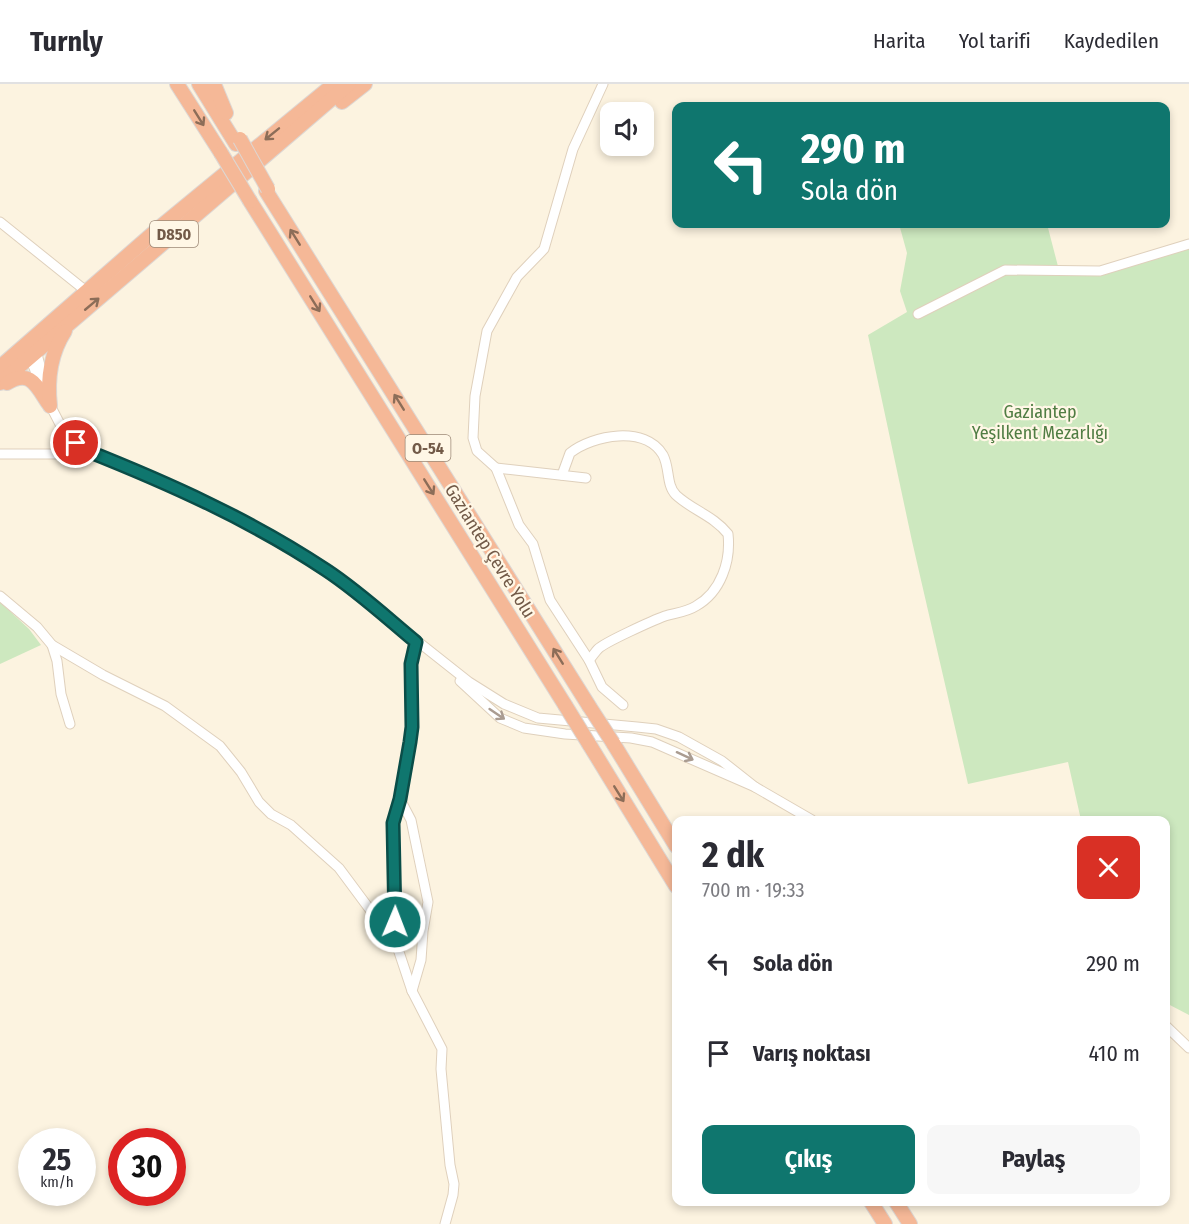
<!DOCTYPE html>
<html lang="tr">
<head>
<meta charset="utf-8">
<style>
	:root { --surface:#fff; --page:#f7f7f7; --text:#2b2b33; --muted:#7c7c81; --line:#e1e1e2; --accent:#0f766e }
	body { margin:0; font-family:"Fira Sans Condensed",sans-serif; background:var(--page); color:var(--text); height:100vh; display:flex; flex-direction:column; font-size:22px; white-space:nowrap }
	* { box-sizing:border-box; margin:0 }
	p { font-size:20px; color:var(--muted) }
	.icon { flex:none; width:33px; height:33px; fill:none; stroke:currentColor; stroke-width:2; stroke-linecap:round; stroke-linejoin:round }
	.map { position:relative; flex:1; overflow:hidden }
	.side { position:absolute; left:672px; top:732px; width:498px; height:390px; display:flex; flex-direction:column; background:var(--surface); border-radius:12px; box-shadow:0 3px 9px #0003 }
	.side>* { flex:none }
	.guide { position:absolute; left:672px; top:18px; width:498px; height:126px; border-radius:12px; box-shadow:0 3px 9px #0003; background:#0f766e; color:#fff; overflow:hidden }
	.fabs { position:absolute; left:600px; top:18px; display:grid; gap:12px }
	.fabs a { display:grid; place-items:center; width:54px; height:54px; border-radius:12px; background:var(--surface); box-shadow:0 3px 9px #0003; font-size:30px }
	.speed { position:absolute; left:18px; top:1044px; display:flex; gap:12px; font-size:30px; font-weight:700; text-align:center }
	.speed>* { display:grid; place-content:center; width:78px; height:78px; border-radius:50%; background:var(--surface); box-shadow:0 3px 9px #0003; line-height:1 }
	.speed small { font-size:15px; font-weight:400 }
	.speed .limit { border:9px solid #d22; background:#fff; color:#111 }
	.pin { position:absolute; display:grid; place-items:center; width:51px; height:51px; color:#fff; margin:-26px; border:3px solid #fff; border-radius:50%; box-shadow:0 2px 6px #0007 }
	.me { position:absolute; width:66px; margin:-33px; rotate:1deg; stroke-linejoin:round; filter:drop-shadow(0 0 4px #0008) }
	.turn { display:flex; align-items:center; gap:21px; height:126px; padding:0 30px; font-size:27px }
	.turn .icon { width:78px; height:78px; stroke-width:2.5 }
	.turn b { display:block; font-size:42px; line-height:51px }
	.round { display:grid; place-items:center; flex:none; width:63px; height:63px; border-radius:12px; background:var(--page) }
	.head { display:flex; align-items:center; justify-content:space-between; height:102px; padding:0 30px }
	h1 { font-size:36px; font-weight:700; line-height:45px }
	.action { display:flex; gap:12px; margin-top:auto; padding:12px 30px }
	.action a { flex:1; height:69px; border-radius:12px; background:var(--accent); color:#fff; font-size:24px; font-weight:700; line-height:69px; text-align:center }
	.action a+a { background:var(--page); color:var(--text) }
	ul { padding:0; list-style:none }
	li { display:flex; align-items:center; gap:18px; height:90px; padding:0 30px }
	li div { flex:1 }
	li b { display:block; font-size:22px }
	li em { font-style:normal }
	header { display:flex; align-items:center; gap:36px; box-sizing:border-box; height:84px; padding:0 30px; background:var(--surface); border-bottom:2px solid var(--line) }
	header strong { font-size:28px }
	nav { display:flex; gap:33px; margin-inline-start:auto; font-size:21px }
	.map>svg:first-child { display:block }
</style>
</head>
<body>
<header>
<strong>Turnly</strong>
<nav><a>Harita</a><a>Yol tarifi</a><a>Kaydedilen</a></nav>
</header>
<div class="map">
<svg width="1189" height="1140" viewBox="0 0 1189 1140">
	<rect width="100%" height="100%" fill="#fcf3e0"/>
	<g fill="#cde8bf">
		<path d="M899,140H1047L1060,190L1095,192L1189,163V931L1166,919V736H1081L1068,678L968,700L912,457L868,251L907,228L900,207L907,169Z"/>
		<path d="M0,518L29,545L41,561L0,580Z"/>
	</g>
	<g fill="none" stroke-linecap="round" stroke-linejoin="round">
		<g stroke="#dfd0bc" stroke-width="11">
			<g id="minor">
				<path d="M603,0L573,65L544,165L517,193L487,247L475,312L473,354L477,367L496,384L519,441L533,460L550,516L589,576L602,603L623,621"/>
				<path d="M0,138L86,207"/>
				<path d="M918,230L1005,186L1100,187L1189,160"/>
				<path d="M35,263L44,296"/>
				<path d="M28,269L43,306"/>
				<path d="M49,319L62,344L85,366L186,408L289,462L330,488L469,598L504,620L538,634L637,643L656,645L679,653L722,677L755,703"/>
				<path d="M0,370H59L85,366"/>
				<path d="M496,384L586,394"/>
				<path d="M562,391L570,369C593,351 645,341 663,371C670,384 666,401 676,411C692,426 714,432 728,450C731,477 721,508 696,522C687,528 675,529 665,532C654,536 605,558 598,565C595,568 592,573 589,576"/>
				<path d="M0,512L37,543L52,561L103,591L165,622L220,662L241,688L259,718L271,730L291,741L339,784L397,862L412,907L442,965L441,985L450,1081L454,1100L453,1111L445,1140"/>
				<path d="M52,561L57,577L61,610L70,640"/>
				<path d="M460,597L500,634L524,644L565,650L631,654L652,658L755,703L812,736"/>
				<path d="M400,715L411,736L428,818L423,847L421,876L412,907"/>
				<path d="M394,858L396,818L393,739L400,715L410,658L412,643L411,580L416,558"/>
				<path d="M1166,942L1189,964"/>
			</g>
		</g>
		<g stroke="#ddd7d3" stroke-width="16">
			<g id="highway">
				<path d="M177,0L221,69"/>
				<path d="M199,0L236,60"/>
				<path d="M214,0L226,29"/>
				<path d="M342,18L365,0"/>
				<path d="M266,107L589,622"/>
				<path d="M250,117L565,621"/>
				<path d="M0,283L159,144L334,0"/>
				<path d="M0,299L349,0"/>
				<path d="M7,299C30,285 36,301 48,319"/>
				<path d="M50,322C47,295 50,270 65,247"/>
				<path d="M613,659L676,762"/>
				<path d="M589,660L676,802"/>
				<path d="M871,1118L885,1140"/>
				<path d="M896,1118L910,1140"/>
			</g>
		</g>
		<use href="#minor" stroke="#fff" stroke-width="9"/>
		<use href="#highway" stroke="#f5b897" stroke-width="14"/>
		<g stroke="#ddd7d3" stroke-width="16" stroke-linecap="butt">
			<g id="highway-bridge">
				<path d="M240,55L268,105"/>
				<path d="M221,69L250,117"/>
				<path d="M565,621L589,660"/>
				<path d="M589,622L613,659"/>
			</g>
		</g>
		<use href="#highway-bridge" stroke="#f5b897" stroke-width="14"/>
	</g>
	<defs><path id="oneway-shaft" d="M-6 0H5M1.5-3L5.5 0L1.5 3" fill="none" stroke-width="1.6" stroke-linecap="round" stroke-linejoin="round" transform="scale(1.5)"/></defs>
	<g stroke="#8c6d58">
		<use href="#oneway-shaft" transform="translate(199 34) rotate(58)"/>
		<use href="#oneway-shaft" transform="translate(272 50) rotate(141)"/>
		<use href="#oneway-shaft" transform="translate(295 153) rotate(-122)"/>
		<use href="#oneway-shaft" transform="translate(92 220) rotate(-40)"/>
		<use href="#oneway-shaft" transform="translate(315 220) rotate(58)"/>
		<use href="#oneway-shaft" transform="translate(399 318) rotate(-122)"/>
		<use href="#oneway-shaft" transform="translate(429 403) rotate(58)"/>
		<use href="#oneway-shaft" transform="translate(558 572) rotate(-122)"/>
		<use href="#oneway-shaft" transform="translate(619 710) rotate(58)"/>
	</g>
	<g stroke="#aa9c91">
		<use href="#oneway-shaft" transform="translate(497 630) rotate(34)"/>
		<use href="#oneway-shaft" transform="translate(685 672) rotate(25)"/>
	</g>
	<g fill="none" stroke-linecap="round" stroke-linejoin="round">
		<g stroke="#0a4d48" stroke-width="15">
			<path id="route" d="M76,359L85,366C168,399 251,436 326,486C358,507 387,534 416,558L411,580L412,643L410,658L400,715L393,739L395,838"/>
		</g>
		<use href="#route" stroke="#0f766e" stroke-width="10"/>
	</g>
	<g text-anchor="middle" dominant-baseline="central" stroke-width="4.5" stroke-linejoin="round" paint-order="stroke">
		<g fill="#fff7e6" stroke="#9c8977" stroke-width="1.5">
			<rect x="150" y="137" width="48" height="26" rx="4.5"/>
			<rect x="405.5" y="351" width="45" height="26" rx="4.5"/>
		</g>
		<g font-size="16" font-weight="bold" fill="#725a48">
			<text x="174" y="150">D850</text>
			<text x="428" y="364">O-54</text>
		</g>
		<g font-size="18" fill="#507d43" stroke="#fff7e6">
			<text x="1040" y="328">Gaziantep<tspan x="1040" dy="21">Yeşilkent Mezarlığı</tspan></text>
		</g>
		<g font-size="18" fill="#725a48" stroke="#fff7e6">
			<text transform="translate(490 467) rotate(58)">Gaziantep Çevre Yolu</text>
		</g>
	</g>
</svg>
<div class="fabs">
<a><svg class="icon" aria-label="sound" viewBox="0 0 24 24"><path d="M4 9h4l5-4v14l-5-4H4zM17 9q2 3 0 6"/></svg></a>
</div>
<div class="speed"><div>25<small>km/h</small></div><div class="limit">30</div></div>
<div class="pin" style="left:76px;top:359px;background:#d93025"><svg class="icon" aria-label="arrive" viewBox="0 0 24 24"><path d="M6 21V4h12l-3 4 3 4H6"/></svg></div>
<svg class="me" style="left:395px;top:838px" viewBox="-20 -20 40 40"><circle r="17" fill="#0f766e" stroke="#fff" stroke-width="3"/><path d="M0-11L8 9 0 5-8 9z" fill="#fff"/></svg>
<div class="guide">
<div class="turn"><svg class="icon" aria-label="left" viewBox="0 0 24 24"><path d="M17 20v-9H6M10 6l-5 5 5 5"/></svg><div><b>290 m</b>Sola dön</div></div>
</div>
<section class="side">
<div class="head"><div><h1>2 dk</h1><p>700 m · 19:33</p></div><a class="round" style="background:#d93025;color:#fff"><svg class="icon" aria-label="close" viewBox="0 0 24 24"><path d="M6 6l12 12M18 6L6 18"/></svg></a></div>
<ul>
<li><svg class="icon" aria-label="left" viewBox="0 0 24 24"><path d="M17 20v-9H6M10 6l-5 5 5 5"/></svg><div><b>Sola dön</b></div><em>290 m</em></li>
<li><svg class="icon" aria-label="arrive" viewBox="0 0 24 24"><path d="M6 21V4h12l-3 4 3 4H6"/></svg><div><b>Varış noktası</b></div><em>410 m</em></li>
</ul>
<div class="action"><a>Çıkış</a><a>Paylaş</a></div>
</section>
</div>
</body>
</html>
